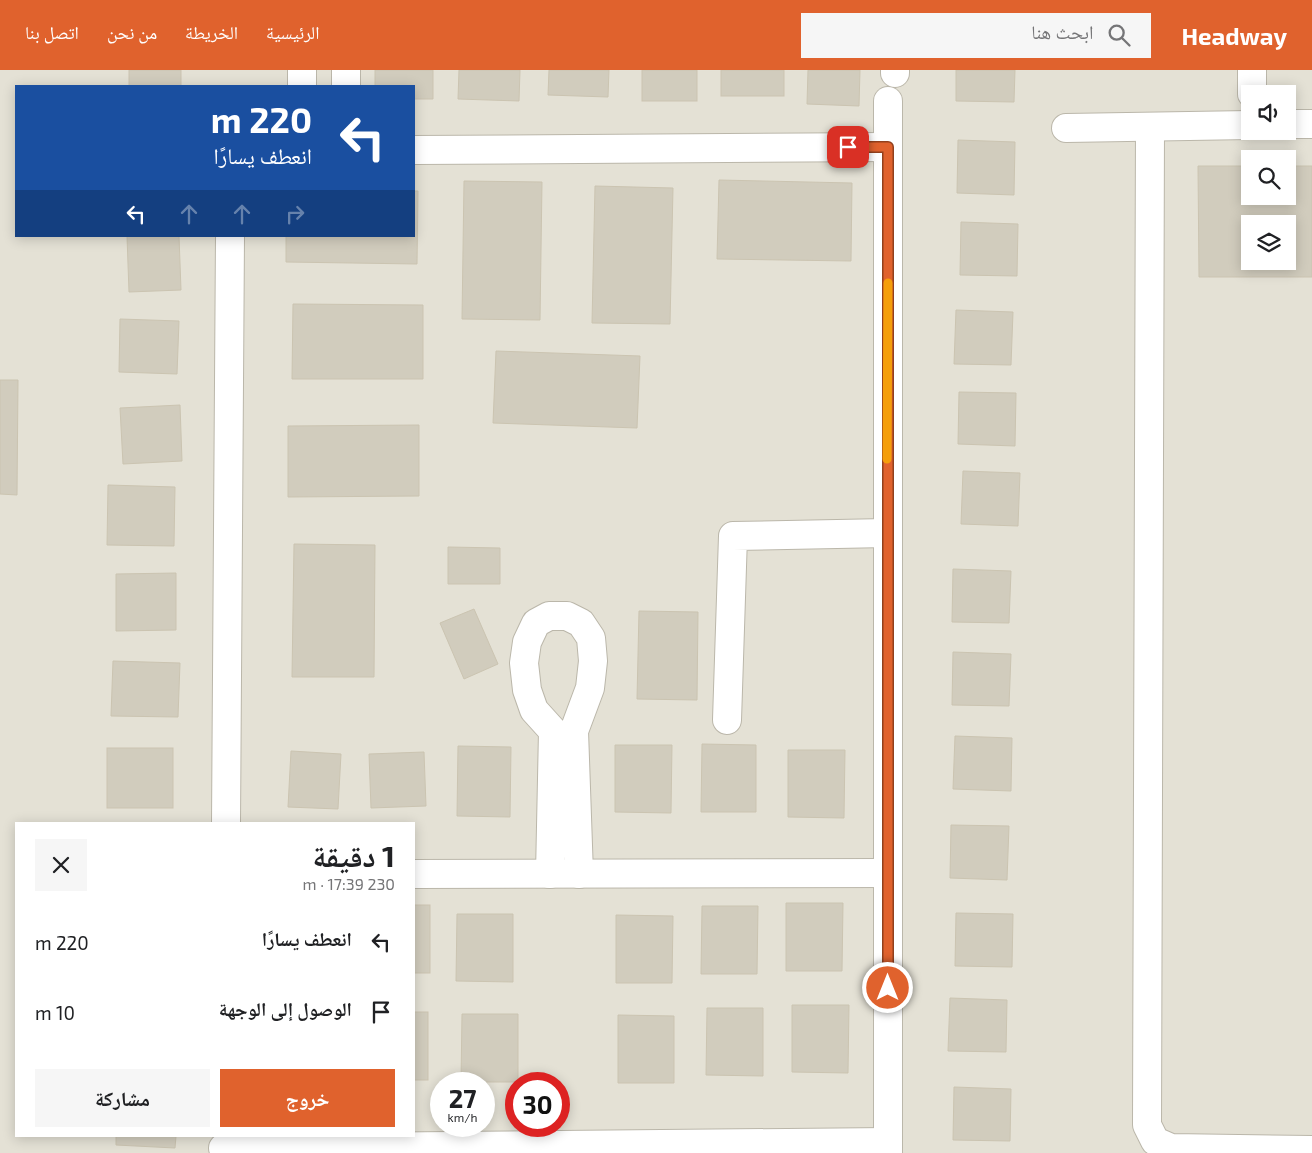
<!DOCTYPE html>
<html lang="ar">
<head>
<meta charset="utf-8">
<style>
	:root { --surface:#fff; --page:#f6f6f6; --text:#202124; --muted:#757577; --accent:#e0622d }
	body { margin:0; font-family:"Exo 2","Noto Naskh Arabic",sans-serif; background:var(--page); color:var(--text); direction:rtl; height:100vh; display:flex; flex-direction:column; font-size:19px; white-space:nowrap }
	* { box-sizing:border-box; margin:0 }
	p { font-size:16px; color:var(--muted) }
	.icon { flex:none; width:28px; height:28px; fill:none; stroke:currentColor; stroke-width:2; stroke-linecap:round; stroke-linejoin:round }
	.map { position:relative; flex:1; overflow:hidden; direction:ltr }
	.sheet { position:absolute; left:15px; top:752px; width:400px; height:315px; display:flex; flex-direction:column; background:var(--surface); border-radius:0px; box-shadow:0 2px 12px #0003; direction:rtl }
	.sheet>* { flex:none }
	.banner { position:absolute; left:15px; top:15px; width:400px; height:152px; border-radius:0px; box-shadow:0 2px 12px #0003; direction:rtl; background:#1a4fa0; color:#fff; overflow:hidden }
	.controls { position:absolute; left:1241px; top:15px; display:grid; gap:10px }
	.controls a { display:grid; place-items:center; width:55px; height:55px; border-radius:0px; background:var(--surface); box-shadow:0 2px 12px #0003; font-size:25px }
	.speed { position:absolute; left:430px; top:1002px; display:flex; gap:10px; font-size:25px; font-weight:700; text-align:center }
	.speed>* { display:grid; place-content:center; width:65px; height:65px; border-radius:50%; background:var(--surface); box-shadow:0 2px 12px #0003; line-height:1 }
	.speed small { font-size:12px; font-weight:400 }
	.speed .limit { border:8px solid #d22; background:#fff; color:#111 }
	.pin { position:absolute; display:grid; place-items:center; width:42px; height:42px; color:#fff; margin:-21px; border-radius:10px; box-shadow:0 2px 8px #0006 }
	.me { position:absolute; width:55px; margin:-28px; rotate:0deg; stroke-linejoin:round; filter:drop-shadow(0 0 4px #0008) }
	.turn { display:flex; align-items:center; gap:18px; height:105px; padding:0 20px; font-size:22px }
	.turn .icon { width:65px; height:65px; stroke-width:2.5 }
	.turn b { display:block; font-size:35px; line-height:42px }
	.lanes { display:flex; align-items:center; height:48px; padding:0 20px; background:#0003; justify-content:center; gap:25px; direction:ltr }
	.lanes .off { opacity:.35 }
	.round { display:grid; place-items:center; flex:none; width:52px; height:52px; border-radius:0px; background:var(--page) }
	.summary { display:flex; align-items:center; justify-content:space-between; height:85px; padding:0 20px }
	h1 { font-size:30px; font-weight:700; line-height:38px }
	.button { display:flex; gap:10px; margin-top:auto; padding:10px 20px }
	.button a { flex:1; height:58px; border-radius:0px; background:var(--accent); color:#fff; font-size:20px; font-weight:700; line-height:58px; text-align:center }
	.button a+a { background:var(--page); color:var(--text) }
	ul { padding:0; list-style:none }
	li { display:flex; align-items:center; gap:15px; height:70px; padding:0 20px }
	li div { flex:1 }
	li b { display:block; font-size:19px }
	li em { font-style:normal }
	header { display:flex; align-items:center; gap:30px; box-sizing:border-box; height:70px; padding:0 25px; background:var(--accent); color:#fff }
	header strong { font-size:24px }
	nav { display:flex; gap:28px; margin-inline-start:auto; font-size:18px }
	.search { width:350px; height:45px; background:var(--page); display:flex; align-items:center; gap:12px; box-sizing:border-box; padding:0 18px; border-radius:0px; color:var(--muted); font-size:19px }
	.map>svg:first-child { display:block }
</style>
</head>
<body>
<header>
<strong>Headway</strong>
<div class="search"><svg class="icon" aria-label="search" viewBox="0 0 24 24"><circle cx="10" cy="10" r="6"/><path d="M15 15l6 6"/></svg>ابحث هنا</div>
<nav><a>الرئيسية</a><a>الخريطة</a><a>من نحن</a><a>اتصل بنا</a></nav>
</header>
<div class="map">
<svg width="1312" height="1083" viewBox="0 0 1312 1083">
	<rect width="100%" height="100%" fill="#f1efe6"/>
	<path fill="#e4e1d5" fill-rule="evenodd" d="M0,0H1312V1083H0ZM16,16H414V166H16ZM1250,24H1288V61H1250ZM1250,89H1288V126H1250ZM1250,154H1288V191H1250ZM16,754H414V1066H16ZM441,1014H484V1056H441ZM516,1014H559V1056H516Z"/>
	<g fill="#d1ccbd" stroke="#cbc4b1" fill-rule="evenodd">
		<rect x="129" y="0" width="52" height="16"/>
		<path d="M375,0H433V29H414V16H375Z"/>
		<path d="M459,0H520L519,31L458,29Z"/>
		<path d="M549,0H609L608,27L548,25Z"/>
		<rect x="642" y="0" width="55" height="31"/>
		<rect x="721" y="0" width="63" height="26"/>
		<path d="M808,0H860L859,36L807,34Z"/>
		<path d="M956,0H1015L1014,32L956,31Z"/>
		<path d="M958,70L1015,72L1014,125L957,123Z"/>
		<path d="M1198,96H1250V126H1288V96H1312V207H1199ZM1250,154H1288V191H1250Z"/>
		<path d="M719,110L852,113L851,191L717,189Z"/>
		<path d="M464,111L542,112L540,250L462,249Z"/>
		<path d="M595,116L673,118L670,254L592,253Z"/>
		<path d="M414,121H418L417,194L286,192V166H414Z"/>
		<path d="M961,152L1018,154L1017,206L960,205Z"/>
		<path d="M127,166H179L181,220L129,222Z"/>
		<path d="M293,234L423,235V309H292Z"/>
		<path d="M956,240L1013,242L1011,295L954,294Z"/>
		<path d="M120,249L179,251L177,304L119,302Z"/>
		<path d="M496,281L640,286L637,358L493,353Z"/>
		<path d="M0,310H18L17,425L0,424Z"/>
		<path d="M959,322L1016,323L1015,376L958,374Z"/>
		<path d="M180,335L182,391L123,394L120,338Z"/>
		<path d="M419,355V426L288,427V356Z"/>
		<path d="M963,401L1020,403L1018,456L961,454Z"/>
		<path d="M108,415L175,417L174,476L107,475Z"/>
		<path d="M294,474L375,475L374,607H292Z"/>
		<path d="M448,477L500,478V514H448Z"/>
		<path d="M953,499L1011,501L1009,553L952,552Z"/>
		<path d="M176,503V560L116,561V504Z"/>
		<path d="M474,539L498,594L464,609L440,553Z"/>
		<path d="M639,541L698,542L697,630L637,629Z"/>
		<path d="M953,582L1011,584L1009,636L952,635Z"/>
		<path d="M113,591L180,593L178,647L111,646Z"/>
		<path d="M955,666L1012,668L1011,721L953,719Z"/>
		<path d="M702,674L756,675V742H701Z"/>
		<path d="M615,675H672L671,743L615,742Z"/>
		<path d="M458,676L511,677L510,747L457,746Z"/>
		<rect x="107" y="678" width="66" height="60"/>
		<path d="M788,680H845L844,748L788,747Z"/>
		<path d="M291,681L341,684L338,739L288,737Z"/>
		<path d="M424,682L426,736L371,738L369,684Z"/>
		<path d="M951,755L1009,756L1007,810L950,808Z"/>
		<path d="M786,833H843L842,901H786Z"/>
		<rect x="414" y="835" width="16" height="68"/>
		<path d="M702,836H758L757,904H701Z"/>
		<path d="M956,843L1013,844L1012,897L955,896Z"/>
		<path d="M457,844H513V912L456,911Z"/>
		<path d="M616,845L673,846L672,913H616Z"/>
		<path d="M950,928L1007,930L1006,982L948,981Z"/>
		<path d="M792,935H849L848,1003L792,1002Z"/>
		<path d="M707,938H763V1006L706,1005Z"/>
		<rect x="414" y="942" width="14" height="68"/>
		<path d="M462,944H518V1012H461Z"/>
		<path d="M618,945L674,946V1013H618Z"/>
		<path d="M954,1017L1011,1019L1010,1071L953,1070Z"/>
		<path d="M116,1066H176L175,1078L116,1075Z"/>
	</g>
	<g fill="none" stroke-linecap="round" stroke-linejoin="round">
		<g stroke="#bbb7aa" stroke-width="30">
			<g id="minor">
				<path d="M302,0V16"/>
				<path d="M346,0V16"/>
				<path d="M895,0V3"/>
				<path d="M1252,24V0"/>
				<path d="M888,31V1083"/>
				<path d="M1288,54H1312"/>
				<path d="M1150,57L1147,1055L1155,1071L1171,1078L1312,1080"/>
				<path d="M1066,58L1250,55"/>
				<path d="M414,80L888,77"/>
				<path d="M727,650L733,466L887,463"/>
				<path d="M226,754L230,166"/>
				<path d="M414,804L888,803"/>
				<path d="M550,804L553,661L534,640L527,620L524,593L527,572L536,553L549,546H567L581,553L591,568L593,591L590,618L574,661L579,804"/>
				<path d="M223,1078L888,1072"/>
			</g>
		</g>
		<use href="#minor" stroke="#fff" stroke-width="28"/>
	</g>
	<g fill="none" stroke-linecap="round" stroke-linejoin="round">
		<g stroke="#92401d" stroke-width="12">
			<path id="route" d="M848,77H888V918"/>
		</g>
		<use href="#route" stroke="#e0622d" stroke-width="9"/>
		<path stroke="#f59e0b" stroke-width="9" d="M887,389L888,213"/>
	</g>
</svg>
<div class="controls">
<a><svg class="icon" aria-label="sound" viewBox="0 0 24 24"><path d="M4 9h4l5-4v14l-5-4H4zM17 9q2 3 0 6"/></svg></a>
<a><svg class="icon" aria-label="search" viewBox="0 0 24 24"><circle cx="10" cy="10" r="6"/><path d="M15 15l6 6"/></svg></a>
<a><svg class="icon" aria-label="layers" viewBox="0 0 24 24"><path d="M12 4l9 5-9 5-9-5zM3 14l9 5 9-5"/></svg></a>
</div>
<div class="speed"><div>27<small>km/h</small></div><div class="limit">30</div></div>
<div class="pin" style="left:848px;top:77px;background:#d93025"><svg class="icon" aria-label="arrive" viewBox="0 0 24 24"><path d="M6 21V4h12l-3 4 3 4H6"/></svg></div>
<svg class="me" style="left:888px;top:918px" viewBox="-20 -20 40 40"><circle r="17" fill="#e0622d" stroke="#fff" stroke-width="3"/><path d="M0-11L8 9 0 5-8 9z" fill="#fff"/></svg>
<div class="banner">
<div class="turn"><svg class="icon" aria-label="left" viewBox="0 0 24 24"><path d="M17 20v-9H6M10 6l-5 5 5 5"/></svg><div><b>220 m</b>انعطف يسارًا</div></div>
<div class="lanes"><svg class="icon" aria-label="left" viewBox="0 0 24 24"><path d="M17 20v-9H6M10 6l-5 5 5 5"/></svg><svg class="icon off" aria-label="ahead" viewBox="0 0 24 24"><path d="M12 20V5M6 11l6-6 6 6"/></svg><svg class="icon off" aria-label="ahead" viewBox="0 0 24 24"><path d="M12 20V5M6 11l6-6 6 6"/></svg><svg class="icon off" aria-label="right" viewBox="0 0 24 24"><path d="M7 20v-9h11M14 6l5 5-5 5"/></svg></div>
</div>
<section class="sheet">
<div class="summary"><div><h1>1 دقيقة</h1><p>230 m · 17:39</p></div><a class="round"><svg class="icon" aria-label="close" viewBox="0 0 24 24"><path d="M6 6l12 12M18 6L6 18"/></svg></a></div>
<ul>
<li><svg class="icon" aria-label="left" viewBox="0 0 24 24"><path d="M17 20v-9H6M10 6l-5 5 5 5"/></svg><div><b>انعطف يسارًا</b></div><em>220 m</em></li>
<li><svg class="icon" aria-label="arrive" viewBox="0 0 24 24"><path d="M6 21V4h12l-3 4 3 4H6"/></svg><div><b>الوصول إلى الوجهة</b></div><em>10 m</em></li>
</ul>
<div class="button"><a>خروج</a><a>مشاركة</a></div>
</section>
</div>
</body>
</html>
